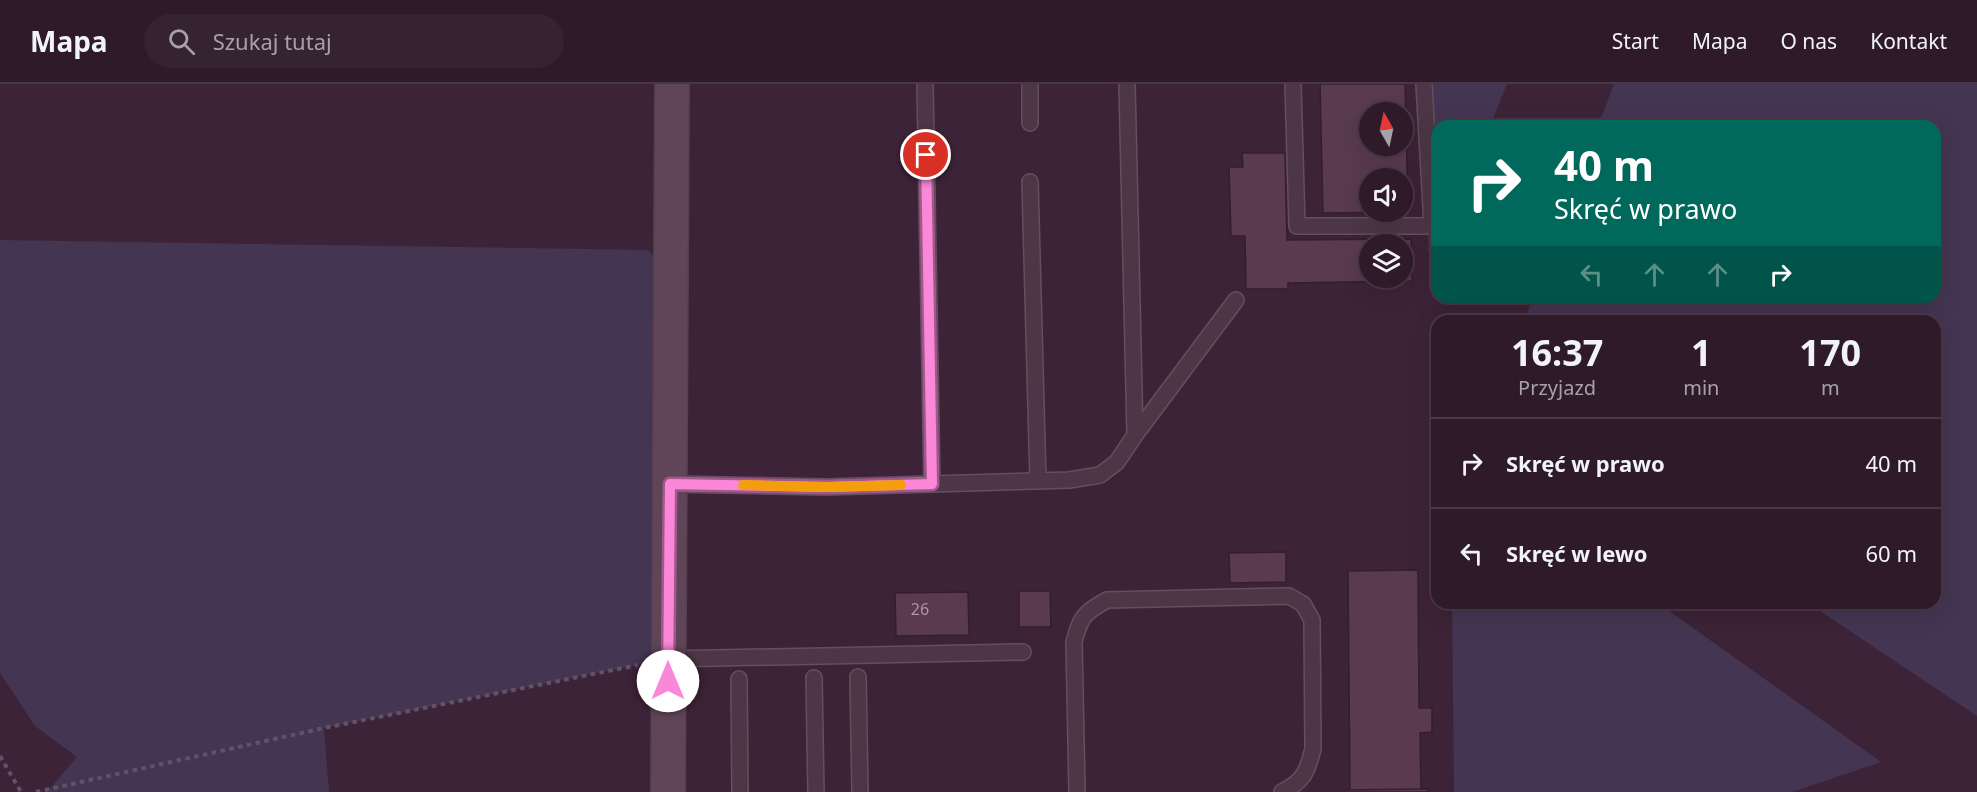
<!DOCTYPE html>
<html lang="pl">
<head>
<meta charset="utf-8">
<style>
	:root { --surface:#2e1a29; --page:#362331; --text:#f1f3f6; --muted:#a7a1a8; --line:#493846 }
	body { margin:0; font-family:"Noto Sans",sans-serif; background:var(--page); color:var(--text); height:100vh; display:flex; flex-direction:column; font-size:22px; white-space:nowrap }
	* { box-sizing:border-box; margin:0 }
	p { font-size:20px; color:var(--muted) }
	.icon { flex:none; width:33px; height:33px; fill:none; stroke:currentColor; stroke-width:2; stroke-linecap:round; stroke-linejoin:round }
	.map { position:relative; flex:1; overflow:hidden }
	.sheet { position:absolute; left:1431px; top:231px; width:510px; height:294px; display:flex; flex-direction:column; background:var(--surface); border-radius:18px; box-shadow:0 6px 24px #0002,0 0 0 2px var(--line) }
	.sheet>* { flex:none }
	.hud { position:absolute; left:1431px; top:36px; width:510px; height:183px; border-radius:18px; box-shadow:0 6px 24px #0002,0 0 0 2px var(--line); background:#00695c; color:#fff; overflow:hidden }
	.needle { width:39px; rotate:351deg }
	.controls { position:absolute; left:1359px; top:18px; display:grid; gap:12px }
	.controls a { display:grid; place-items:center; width:54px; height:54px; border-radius:50%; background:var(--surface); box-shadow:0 6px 24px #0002,0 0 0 2px var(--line); font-size:30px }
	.pin { position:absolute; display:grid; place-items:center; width:51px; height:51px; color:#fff; margin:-26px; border:3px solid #fff; border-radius:50%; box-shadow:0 2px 6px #0007 }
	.me { position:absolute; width:66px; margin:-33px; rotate:0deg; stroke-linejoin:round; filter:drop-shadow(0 0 4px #0008) }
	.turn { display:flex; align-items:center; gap:21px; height:126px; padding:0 24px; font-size:27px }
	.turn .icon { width:78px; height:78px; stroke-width:2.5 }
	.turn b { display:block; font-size:42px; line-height:51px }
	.lanes { display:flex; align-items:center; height:57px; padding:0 24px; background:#0003; justify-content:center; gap:30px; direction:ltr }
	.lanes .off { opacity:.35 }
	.eta { display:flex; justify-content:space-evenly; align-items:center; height:102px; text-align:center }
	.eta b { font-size:36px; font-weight:700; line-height:42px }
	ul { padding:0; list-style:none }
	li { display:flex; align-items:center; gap:18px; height:90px; padding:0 24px; border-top:2px solid var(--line) }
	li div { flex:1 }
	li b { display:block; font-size:22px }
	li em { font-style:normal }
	header { display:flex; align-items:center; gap:36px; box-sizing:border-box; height:84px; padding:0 30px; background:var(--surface); border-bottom:2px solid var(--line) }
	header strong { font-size:28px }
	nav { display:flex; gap:33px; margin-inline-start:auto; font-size:21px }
	.search { width:420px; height:54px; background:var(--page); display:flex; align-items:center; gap:15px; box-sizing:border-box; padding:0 21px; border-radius:33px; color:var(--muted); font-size:22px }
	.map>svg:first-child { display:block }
</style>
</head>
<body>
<header>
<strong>Mapa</strong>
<div class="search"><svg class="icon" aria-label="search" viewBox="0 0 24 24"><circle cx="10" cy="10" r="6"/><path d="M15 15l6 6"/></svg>Szukaj tutaj</div>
<nav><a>Start</a><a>Mapa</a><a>O nas</a><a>Kontakt</a></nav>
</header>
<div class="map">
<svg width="1977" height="708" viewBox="0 0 1977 708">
	<rect width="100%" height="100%" fill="#3d2337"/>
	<g fill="#443552">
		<path d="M1432,0H1507L1490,42H1437V164L1428,168Z"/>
		<path d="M1614,0H1977V632L1808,519H1935V237H1524L1533,213H1935V42H1598Z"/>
		<path d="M0,156L648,166L671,190L668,575L324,644L329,708H47L77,673L35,642L0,589Z"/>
		<path d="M1452,519H1658L1881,678L1792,708H1454Z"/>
	</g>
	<g fill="#593a51" stroke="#341e2e" stroke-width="1.5" fill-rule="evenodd">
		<path d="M1320,0H1405L1408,128L1323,129ZM1370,28H1402V62H1370ZM1370,94H1402V128H1370Z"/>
		<path d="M1242,69H1285L1287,156L1411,155L1412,197L1288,199V205H1246L1245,152H1231L1229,83H1243ZM1370,160H1402V194H1370Z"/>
		<path d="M1286,468V498L1230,499L1229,469Z"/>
		<path d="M1418,486L1419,624H1432V648L1420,649L1421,707H1350L1348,487Z"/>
		<path d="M1019,507H1050L1051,543H1019Z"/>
		<path d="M968,508L969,551L896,552L895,509Z"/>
		<path d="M1426,705H1428L1427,708H1343L1345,706Z"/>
	</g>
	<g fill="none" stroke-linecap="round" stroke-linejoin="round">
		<g stroke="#654f5f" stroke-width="18">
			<g id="lane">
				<path d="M925,0L932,400"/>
				<path d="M1030,0V39"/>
				<path d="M1293,0L1297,142H1432L1424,0"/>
				<path d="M1030,98L1038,397"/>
				<path d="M1135,351L1236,216"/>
				<path d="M670,400L827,403L1069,396L1100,391L1117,378L1135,351L1127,0"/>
				<path d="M668,575L1023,568"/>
				<path d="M858,593L860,708"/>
				<path d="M814,594L816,708"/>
				<path d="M739,595L740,708"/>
				<path d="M1077,708L1074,558C1080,533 1085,528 1107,516L1289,512L1303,520L1312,536L1313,665C1307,688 1304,697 1282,708"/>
			</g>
		</g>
		<g stroke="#564050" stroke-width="36">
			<path id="secondary" d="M668,708L672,0"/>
		</g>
		<g stroke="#635167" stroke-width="4" stroke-dasharray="4.5 4.5" stroke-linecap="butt">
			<path d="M0,672L21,708"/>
			<path d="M36,708L324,644L638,581"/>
		</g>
		<use href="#lane" stroke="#4d3747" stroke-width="15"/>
		<use href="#secondary" stroke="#604558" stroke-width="33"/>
	</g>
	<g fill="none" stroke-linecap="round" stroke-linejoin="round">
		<g stroke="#a2588c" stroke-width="15">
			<path id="route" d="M668,597L670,400L827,403L932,400L926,71"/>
		</g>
		<use href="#route" stroke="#fa87d8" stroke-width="10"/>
		<path stroke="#f59e0b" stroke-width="10" d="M743,401L827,403L901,401"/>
	</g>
	<g text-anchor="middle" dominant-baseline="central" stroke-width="6" stroke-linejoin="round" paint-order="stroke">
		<g font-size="16" fill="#ad95a6">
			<text x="920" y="525">26</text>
		</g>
	</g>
</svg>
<div class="controls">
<a><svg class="needle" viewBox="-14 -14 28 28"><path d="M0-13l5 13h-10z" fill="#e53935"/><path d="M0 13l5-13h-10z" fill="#a7a1a8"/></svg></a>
<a><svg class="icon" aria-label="sound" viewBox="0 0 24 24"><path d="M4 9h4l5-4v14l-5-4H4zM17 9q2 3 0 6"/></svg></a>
<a><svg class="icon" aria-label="layers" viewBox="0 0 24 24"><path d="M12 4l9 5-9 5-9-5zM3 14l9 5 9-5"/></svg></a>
</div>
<div class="pin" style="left:926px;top:71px;background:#d93025"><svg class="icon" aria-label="arrive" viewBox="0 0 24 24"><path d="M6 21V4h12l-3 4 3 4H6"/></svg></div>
<svg class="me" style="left:668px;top:597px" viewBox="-20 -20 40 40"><circle r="19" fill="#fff"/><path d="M0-13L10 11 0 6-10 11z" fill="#fa87d8"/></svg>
<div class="hud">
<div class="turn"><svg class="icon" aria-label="right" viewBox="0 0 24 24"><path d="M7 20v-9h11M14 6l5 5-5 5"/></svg><div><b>40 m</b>Skręć w prawo</div></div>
<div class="lanes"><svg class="icon off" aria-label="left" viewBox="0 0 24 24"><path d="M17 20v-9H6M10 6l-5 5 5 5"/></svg><svg class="icon off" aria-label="ahead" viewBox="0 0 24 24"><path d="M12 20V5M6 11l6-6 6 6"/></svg><svg class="icon off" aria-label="ahead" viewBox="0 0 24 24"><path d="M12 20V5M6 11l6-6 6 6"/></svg><svg class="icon" aria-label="right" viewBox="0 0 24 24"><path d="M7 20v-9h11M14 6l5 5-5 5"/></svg></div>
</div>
<section class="sheet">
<div class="eta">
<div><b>16:37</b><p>Przyjazd</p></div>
<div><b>1</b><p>min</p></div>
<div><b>170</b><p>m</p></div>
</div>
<ul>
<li><svg class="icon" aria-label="right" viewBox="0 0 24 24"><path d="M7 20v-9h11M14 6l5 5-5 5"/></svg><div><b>Skręć w prawo</b></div><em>40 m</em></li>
<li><svg class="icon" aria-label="left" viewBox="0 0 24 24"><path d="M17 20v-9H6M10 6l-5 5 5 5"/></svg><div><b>Skręć w lewo</b></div><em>60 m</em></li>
</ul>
</section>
</div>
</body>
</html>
